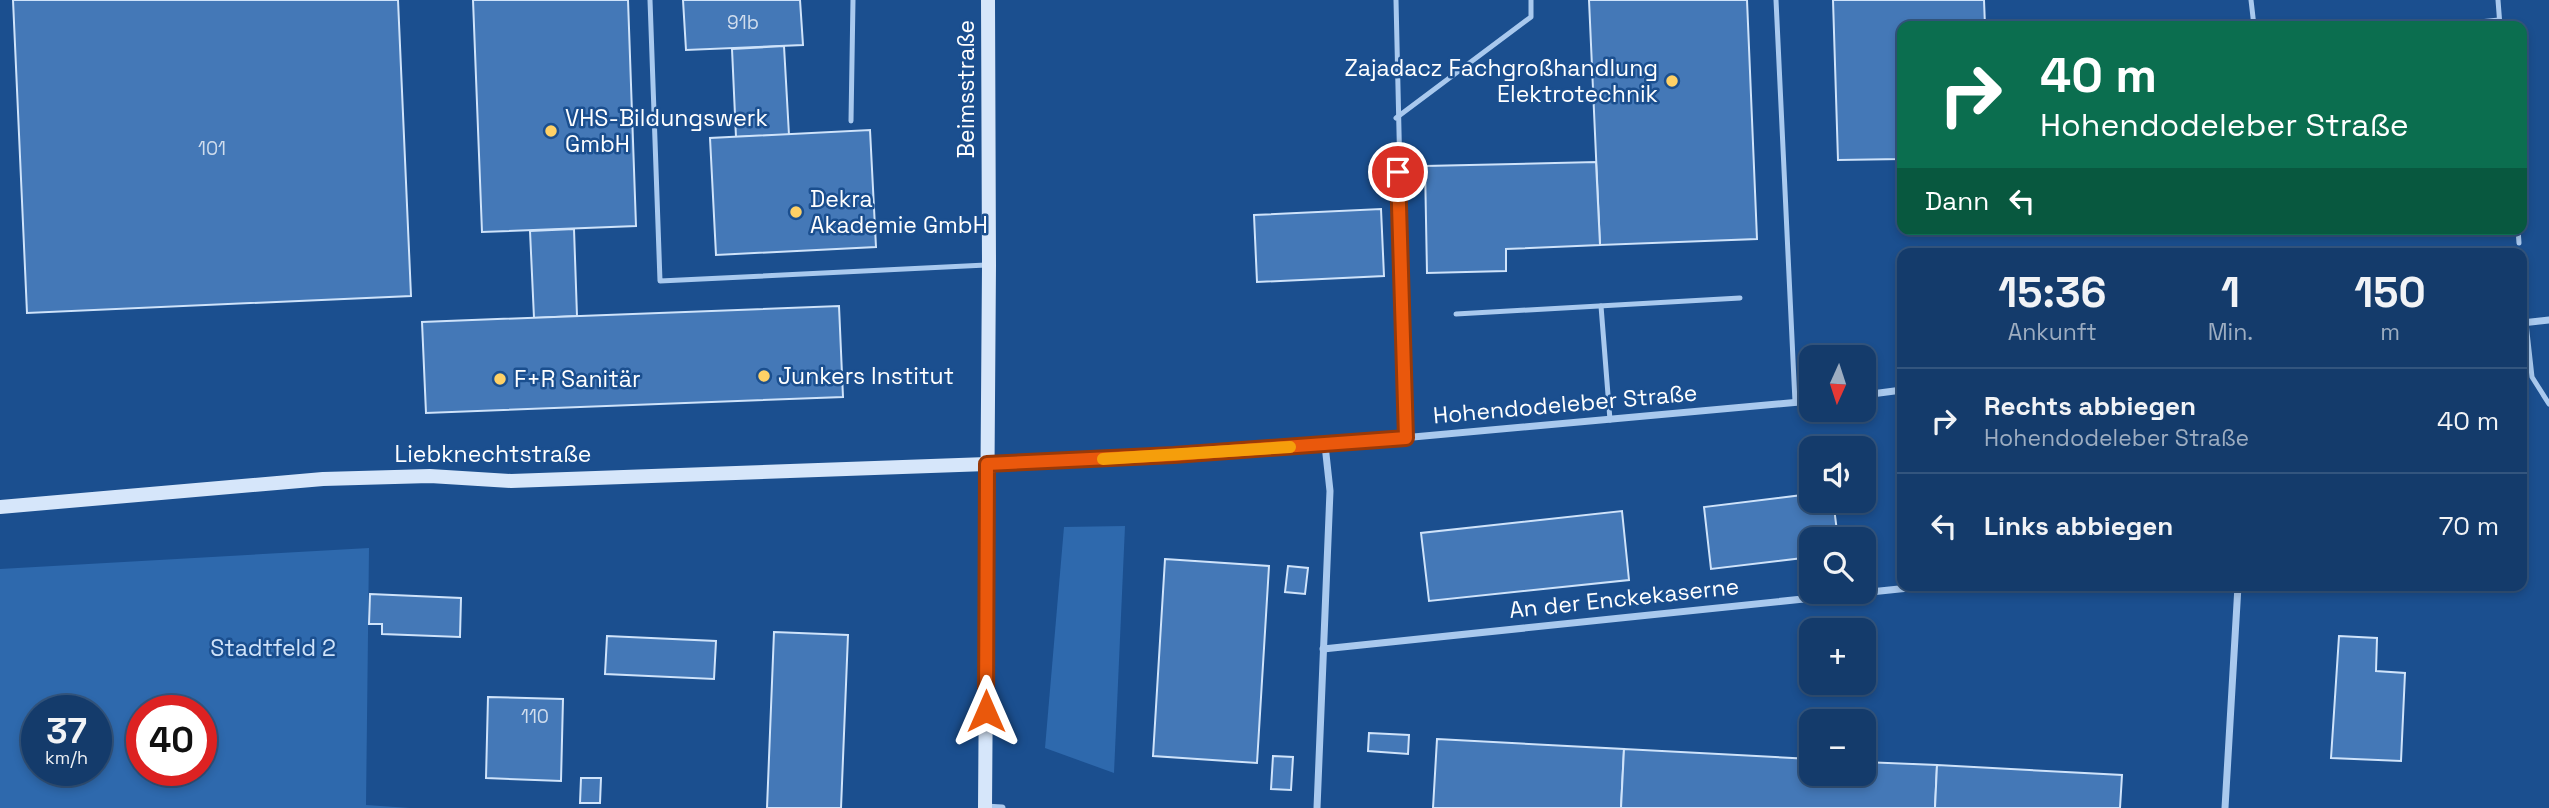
<!DOCTYPE html>
<html lang="de">
<head>
<meta charset="utf-8">
<style>
	:root { --surface:#143b6b; --page:#1d4271; --text:#f1f3f6; --muted:#9dadc1; --line:#33557e }
	body { margin:0; font-family:"Space Grotesk",sans-serif; background:var(--page); color:var(--text); height:100vh; display:flex; flex-direction:column; font-size:26px; white-space:nowrap }
	* { box-sizing:border-box; margin:0 }
	p { font-size:23px; color:var(--muted) }
	.icon { flex:none; width:38px; height:38px; fill:none; stroke:currentColor; stroke-width:2; stroke-linecap:round; stroke-linejoin:round }
	.map { position:relative; flex:1; overflow:hidden }
	.panel { position:absolute; left:1897px; top:248px; width:630px; height:343px; display:flex; flex-direction:column; background:var(--surface); border-radius:14px; box-shadow:0 4px 10px #0003,0 0 0 2px var(--line) }
	.panel>* { flex:none }
	.hud { position:absolute; left:1897px; top:21px; width:630px; height:214px; border-radius:14px; box-shadow:0 4px 10px #0003,0 0 0 2px var(--line); background:#0b6e4f; color:#fff; overflow:hidden }
	.needle { width:46px; rotate:183deg }
	.buttons { position:absolute; left:1799px; top:345px; display:grid; gap:14px }
	.buttons a { display:grid; place-items:center; width:77px; height:77px; border-radius:14px; background:var(--surface); box-shadow:0 4px 10px #0003,0 0 0 2px var(--line); font-size:35px }
	.speed { position:absolute; left:21px; top:695px; display:flex; gap:14px; font-size:35px; font-weight:700; text-align:center }
	.speed>* { display:grid; place-content:center; width:91px; height:91px; border-radius:50%; background:var(--surface); box-shadow:0 4px 10px #0003,0 0 0 2px var(--line); line-height:1 }
	.speed small { font-size:18px; font-weight:400 }
	.speed .limit { border:10px solid #d22; background:#fff; color:#111 }
	.pin { position:absolute; display:grid; place-items:center; width:60px; height:60px; color:#fff; margin:-30px; border:4px solid #fff; border-radius:50%; box-shadow:0 2px 7px #0007 }
	.me { position:absolute; width:77px; margin:-38px; rotate:0deg; stroke-linejoin:round; filter:drop-shadow(0 0 5px #0008) }
	.turn { display:flex; align-items:center; gap:24px; height:147px; padding:0 28px; font-size:32px }
	.turn .icon { width:91px; height:91px; stroke-width:2.5 }
	.turn b { display:block; font-size:49px; line-height:60px }
	.then { display:flex; align-items:center; height:66px; padding:0 28px; background:#0003; gap:14px; font-size:26px }
	.eta { display:flex; justify-content:space-evenly; align-items:center; height:119px; text-align:center }
	.eta b { font-size:42px; font-weight:800; line-height:49px }
	ul { padding:0; list-style:none }
	li { display:flex; align-items:center; gap:21px; height:105px; padding:0 28px; border-top:2px solid var(--line) }
	li div { flex:1 }
	li b { display:block; font-size:26px }
	li em { font-style:normal }
	.map>svg:first-child { display:block }
</style>
</head>
<body>
<div class="map">
<svg width="2549" height="808" viewBox="0 0 2549 808">
	<rect width="100%" height="100%" fill="#1b4f8f"/>
	<g fill="#2e69ad" fill-rule="evenodd">
		<path d="M1125,526L1114,773L1045,748L1064,527Z"/>
		<path d="M369,548L366,805L410,808H0V569ZM37,710H96V770H37ZM142,710H201V770H142Z"/>
	</g>
	<g fill="#4478b7" stroke="#cfe3fa" stroke-width="2">
		<path d="M13,0H398L411,296L27,313Z"/>
		<path d="M473,0H628L636,226L482,232Z"/>
		<path d="M683,0H800L803,45L686,50Z"/>
		<path d="M1589,0H1747L1757,239L1600,245Z"/>
		<path d="M1833,0H1984L1985,26H1902V159L1838,160Z"/>
		<path d="M784,46L789,135L736,137L732,49Z"/>
		<path d="M870,130L876,247L716,255L710,138Z"/>
		<path d="M1596,162L1600,245L1506,249V271L1427,273L1425,166Z"/>
		<path d="M1381,209L1384,276L1257,282L1254,215Z"/>
		<path d="M574,229L577,316L534,318L530,231Z"/>
		<path d="M839,306L843,397L426,413L422,322Z"/>
		<path d="M1811,494V500H1833L1838,539H1811V557L1711,569L1704,507Z"/>
		<path d="M1622,511L1629,580L1429,601L1421,533Z"/>
		<path d="M1165,559L1269,566L1257,763L1153,756Z"/>
		<path d="M1288,566L1308,568L1305,594L1285,592Z"/>
		<path d="M370,594L461,598L460,637L382,634V624H369Z"/>
		<path d="M774,632L848,635L841,808H767Z"/>
		<path d="M607,636L716,641L714,679L605,674Z"/>
		<path d="M2339,636L2377,638L2376,671L2405,673L2401,761L2331,758Z"/>
		<path d="M488,697L563,699L561,781L486,778Z"/>
		<path d="M1369,733L1409,735L1408,754L1368,751Z"/>
		<path d="M1437,739L1624,749L1621,808H1433Z"/>
		<path d="M1624,749L1811,759V774H1864V762L1937,765L1935,808H1621Z"/>
		<path d="M1273,756L1293,757L1291,790L1271,789Z"/>
		<path d="M1937,765L2122,775L2120,808H1935Z"/>
		<path d="M581,778H601L600,803H580Z"/>
	</g>
	<g fill="none" stroke-linecap="round" stroke-linejoin="round">
		<g stroke="#a9c9ee" stroke-width="5">
			<path d="M650,0L660,281L986,265"/>
			<path d="M1396,0L1406,438"/>
			<path d="M1776,0L1795,402"/>
			<path d="M2251,0L2254,26"/>
			<path d="M2498,0L2500,26"/>
			<path d="M2440,26L2499,20"/>
			<path d="M1396,118L1531,17V0"/>
			<path d="M851,121L853,0"/>
			<path d="M2518,229L2519,243"/>
			<path d="M1601,306L1610,420"/>
			<path d="M1456,314L1740,298"/>
			<path d="M2526,323L2532,377L2549,404"/>
		</g>
		<g stroke="#a9c9ee" stroke-width="7">
			<path d="M2522,323L2549,320"/>
			<path d="M1864,395L1902,390"/>
			<path d="M988,464L1075,461L1325,445L1811,401"/>
			<path d="M1323,649L1928,586"/>
			<path d="M985,807L1002,808"/>
			<path d="M1317,808L1330,491L1325,445"/>
			<path d="M2225,808L2238,586"/>
		</g>
		<g stroke="#d6e6fa" stroke-width="14">
			<path d="M0,507L323,479L430,476L511,481L987,464"/>
			<path d="M985,808L989,265L988,0"/>
		</g>
	</g>
	<g fill="none" stroke-linecap="round" stroke-linejoin="round">
		<g stroke="#983908" stroke-width="18">
			<path id="route" d="M986,711L987,464L1174,455L1406,438L1398,172"/>
		</g>
		<use href="#route" stroke="#ea580c" stroke-width="12"/>
		<path stroke="#f59e0b" stroke-width="12" d="M1103,459L1290,447"/>
	</g>
	<g fill="#ffd166" stroke="#1b4f8f" stroke-width="2.5">
		<circle cx="1672" cy="81" r="7"/>
		<circle cx="551" cy="131" r="7"/>
		<circle cx="796" cy="212" r="7"/>
		<circle cx="764" cy="376" r="7"/>
		<circle cx="500" cy="379" r="7"/>
	</g>
	<g text-anchor="middle" dominant-baseline="central" stroke-width="5" stroke-linejoin="round" paint-order="stroke">
		<g font-size="19" fill="#d0dded">
			<text x="743" y="22">91b</text>
			<text x="212" y="148">101</text>
			<text x="535" y="716">110</text>
		</g>
		<g font-size="23" fill="#fff" stroke="#1b4f8f" text-anchor="start">
			<text x="1658" y="68" text-anchor="end">Zajadacz Fachgroßhandlung<tspan x="1658" dy="26">Elektrotechnik</tspan></text>
			<text x="565" y="118">VHS-Bildungswerk<tspan x="565" dy="26">GmbH</tspan></text>
			<text x="810" y="199">Dekra<tspan x="810" dy="26">Akademie GmbH</tspan></text>
			<text x="778" y="376">Junkers Institut</text>
			<text x="514" y="379">F+R Sanitär</text>
		</g>
		<g font-size="23" fill="#fff" stroke="#1b4f8f">
			<text transform="translate(966 89) rotate(-90)">Beimsstraße</text>
			<text transform="translate(1565 404) rotate(-5)">Hohendodeleber Straße</text>
			<text x="493" y="454">Liebknechtstraße</text>
			<text transform="translate(1624 598) rotate(-6)">An der Enckekaserne</text>
		</g>
		<g font-size="23" fill="#cfe3fa" stroke="#1b4f8f">
			<text x="273" y="648">Stadtfeld 2</text>
		</g>
	</g>
</svg>
<div class="buttons">
<a><svg class="needle" viewBox="-14 -14 28 28"><path d="M0-13l5 13h-10z" fill="#e53935"/><path d="M0 13l5-13h-10z" fill="#9dadc1"/></svg></a>
<a><svg class="icon" aria-label="sound" viewBox="0 0 24 24"><path d="M4 9h4l5-4v14l-5-4H4zM17 9q2 3 0 6"/></svg></a>
<a><svg class="icon" aria-label="search" viewBox="0 0 24 24"><circle cx="10" cy="10" r="6"/><path d="M15 15l6 6"/></svg></a>
<a>+</a>
<a>−</a>
</div>
<div class="speed"><div>37<small>km/h</small></div><div class="limit">40</div></div>
<div class="pin" style="left:1398px;top:172px;background:#d93025"><svg class="icon" aria-label="arrive" viewBox="0 0 24 24"><path d="M6 21V4h12l-3 4 3 4H6"/></svg></div>
<svg class="me" style="left:986px;top:711px" viewBox="-20 -20 40 40"><path d="M0-17L14 15 0 8-14 15z" fill="#ea580c" stroke="#fff" stroke-width="4"/></svg>
<div class="hud">
<div class="turn"><svg class="icon" aria-label="right" viewBox="0 0 24 24"><path d="M7 20v-9h11M14 6l5 5-5 5"/></svg><div><b>40 m</b>Hohendodeleber Straße</div></div>
<div class="then">Dann<svg class="icon" aria-label="left" viewBox="0 0 24 24"><path d="M17 20v-9H6M10 6l-5 5 5 5"/></svg></div>
</div>
<section class="panel">
<div class="eta">
<div><b>15:36</b><p>Ankunft</p></div>
<div><b>1</b><p>Min.</p></div>
<div><b>150</b><p>m</p></div>
</div>
<ul>
<li><svg class="icon" aria-label="right" viewBox="0 0 24 24"><path d="M7 20v-9h11M14 6l5 5-5 5"/></svg><div><b>Rechts abbiegen</b><p>Hohendodeleber Straße</p></div><em>40 m</em></li>
<li><svg class="icon" aria-label="left" viewBox="0 0 24 24"><path d="M17 20v-9H6M10 6l-5 5 5 5"/></svg><div><b>Links abbiegen</b></div><em>70 m</em></li>
</ul>
</section>
</div>
</body>
</html>
